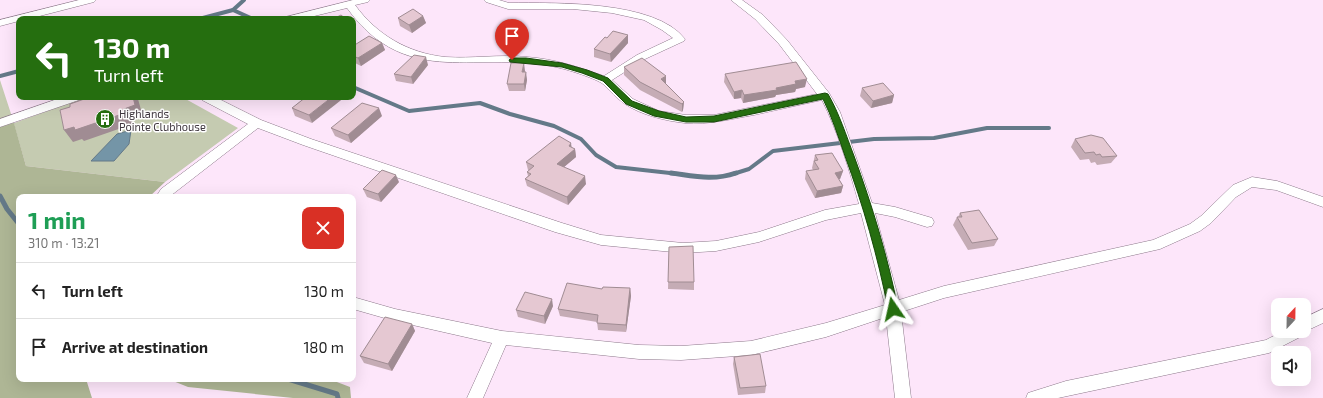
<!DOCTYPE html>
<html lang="en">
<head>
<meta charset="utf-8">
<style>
	:root { --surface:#fff; --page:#f6f6f6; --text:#222; --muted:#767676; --line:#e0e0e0 }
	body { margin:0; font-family:"Exo 2",sans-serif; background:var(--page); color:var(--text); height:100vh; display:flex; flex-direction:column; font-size:15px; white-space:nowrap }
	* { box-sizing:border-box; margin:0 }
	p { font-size:13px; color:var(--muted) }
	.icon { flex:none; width:22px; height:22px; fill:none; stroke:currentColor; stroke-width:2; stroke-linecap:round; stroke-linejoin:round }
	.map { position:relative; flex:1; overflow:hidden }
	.drawer { position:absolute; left:16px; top:194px; width:340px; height:188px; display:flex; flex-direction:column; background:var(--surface); border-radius:8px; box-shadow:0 4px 16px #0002 }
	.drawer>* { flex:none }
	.guide { position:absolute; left:16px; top:16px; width:340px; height:84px; border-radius:8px; box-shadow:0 4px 16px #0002; background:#256e0f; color:#fff; overflow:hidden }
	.needle { width:26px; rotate:22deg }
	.fabs { position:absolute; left:1271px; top:298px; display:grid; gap:8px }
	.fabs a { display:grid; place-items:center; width:40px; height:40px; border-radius:8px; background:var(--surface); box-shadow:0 4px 16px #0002; font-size:20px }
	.pin { position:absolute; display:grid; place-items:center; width:34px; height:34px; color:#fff; margin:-41px -17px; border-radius:50% 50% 50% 0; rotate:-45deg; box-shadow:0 0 4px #0007 }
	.pin .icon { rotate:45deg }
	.me { position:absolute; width:44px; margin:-22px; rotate:349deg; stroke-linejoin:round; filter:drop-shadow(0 0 3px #0008) }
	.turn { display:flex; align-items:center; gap:14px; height:84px; padding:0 12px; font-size:18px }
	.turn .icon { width:52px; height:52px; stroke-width:2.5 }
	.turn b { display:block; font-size:28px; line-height:34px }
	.round { display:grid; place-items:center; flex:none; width:42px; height:42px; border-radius:8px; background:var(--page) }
	.overview { display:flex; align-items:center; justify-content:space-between; height:68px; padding:0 12px }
	h1 { font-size:24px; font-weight:700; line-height:30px; color:#1e9e55 }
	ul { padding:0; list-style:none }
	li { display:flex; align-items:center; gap:12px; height:56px; padding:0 12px; border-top:1px solid var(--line) }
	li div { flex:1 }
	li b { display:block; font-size:15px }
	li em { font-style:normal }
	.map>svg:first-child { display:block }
</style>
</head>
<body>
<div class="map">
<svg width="1323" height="398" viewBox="0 0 1323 398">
	<rect width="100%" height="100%" fill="#fde6fa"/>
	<path fill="#c5cbb1" d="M0,80L14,123L86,97H182L238,128L165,182L26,166L14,124L0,127Z"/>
	<g fill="#aeb695">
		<path d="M14,123L26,166L165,182L149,197H19V379H86L92,398H0V127Z"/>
		<path d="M168,379H329L350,387L351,398H293L188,387Z"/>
	</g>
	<path fill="#7495a7" stroke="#647988" d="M131,130L129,144L114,161H91L117,134Z"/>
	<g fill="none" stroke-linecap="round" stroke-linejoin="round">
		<g stroke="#647988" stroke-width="4">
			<path d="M233,10L253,19"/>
			<path d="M199,19L233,10L244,0"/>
			<path d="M0,76L19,71"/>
			<path d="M353,87L409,111L480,103L510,114L554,126L581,139L596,155L616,167L679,174"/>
			<path d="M733,174L749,169L773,151L874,139L934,138L987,128H1049"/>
		</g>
		<g stroke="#647988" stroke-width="5">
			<path d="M671,173C694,176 713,181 736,173"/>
			<path d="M0,196L7,209L19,224"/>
			<path d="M288,379L337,394L338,398"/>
		</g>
		<g stroke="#8c788a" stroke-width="1">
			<g id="minor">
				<path d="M79,0H96L94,2L28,19H19V21L0,26V20Z"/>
				<path d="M353,0H370L368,2L355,5C377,35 408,53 445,57C472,59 500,54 527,57C555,59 578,67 604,76L637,55L673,38L662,30L644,20L612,13L573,9H508L486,2L484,0H499L509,3C555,3 655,0 685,39L684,41L645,59L612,80L633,99L659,111L686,115H714L817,94L779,44L755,19L731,0H742L763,15L787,40L829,93L840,112L872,203L895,207L932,218L934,222L932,226L927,227L895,217L875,213L899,300L944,286L1153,240L1190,224L1201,216L1233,185L1252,177L1277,181L1323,197V207L1276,190L1252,187L1236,197L1211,223L1200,231L1160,249L944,298L901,312L911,398H895L886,317L826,337L751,355L681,360L639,359L506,345L483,398H467L492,343L395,321L353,309V297L395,309L502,331L639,345L681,346L751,341L826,323L885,305L861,213L826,220L759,242L716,251L683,253L601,245L555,232L303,145L258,128L169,197H156L161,189L248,124L202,100L200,97H215L261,120L311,139L562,223L601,235L683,243L716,241L759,232L825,210L859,204C850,172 837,129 822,100C799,105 776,110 754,115C731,119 708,125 685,123C666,121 641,115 625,104C617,99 610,90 603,84C597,79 569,70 560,68C479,48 408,92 347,8L302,19H285L286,17Z"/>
				<path d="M63,97H81L79,100L0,127V119Z"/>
				<path d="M1323,309V323L1304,332L1302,336L1269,353L1058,398H1026L1028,393L1066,381L1266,340L1283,331H1304V318Z"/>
			</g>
		</g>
		<use href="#minor" fill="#fff" fill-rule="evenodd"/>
	</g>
	<g fill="#c5acb5">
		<path d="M423,16L426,23L412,33L400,26L398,18Z"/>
		<path d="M628,35V43L611,62L594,57V49L607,38Z"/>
		<path d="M382,43L385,50L361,66L353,62V46Z"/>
		<path d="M428,65L413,84L396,81L394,74Z"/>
		<path d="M624,67L666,84L684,102L683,110L682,112L640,90L624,75Z"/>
		<path d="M525,71V72L527,80L525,91H509L507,84Z"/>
		<path d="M725,74L805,87L796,89L795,92L776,95L775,97L743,103L741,98L734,99L724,82Z"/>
		<path d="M862,88L894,95L892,103L871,108L860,96Z"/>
		<path d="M306,97L312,123L295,116L292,108Z"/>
		<path d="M382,116L351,143L335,136L331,128Z"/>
		<path d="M1075,139L1117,156L1111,163L1097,165L1095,162L1091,163L1089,159L1080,160L1071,147Z"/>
		<path d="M571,147L575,149L576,157L564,167L586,184L568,205L527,186L525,179L528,176L527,172L529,170H528L526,162Z"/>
		<path d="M815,155L843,171L840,179H839L843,186L841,193L815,198L805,179L806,171L813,170L812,168Z"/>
		<path d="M399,182L381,202L367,197L363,189Z"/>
		<path d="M960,213L998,239L994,246L968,250L953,225L957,217H958Z"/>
		<path d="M669,247L694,282V290L668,289Z"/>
		<path d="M630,288L631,296L626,332L598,330L597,322L560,316L558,309L602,289Z"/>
		<path d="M553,306L545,324L518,317L516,310Z"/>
		<path d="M412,324L415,331L392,371L364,363L360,356Z"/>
		<path d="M734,357L766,386L765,393L738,395L733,364Z"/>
	</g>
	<g fill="#a08c93">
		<path d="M423,16L426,23L412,33L409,25Z"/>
		<path d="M628,35V43L611,62L610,54Z"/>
		<path d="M382,43L385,50L361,66L358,58Z"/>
		<path d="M426,57L428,65L413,84L411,77Z"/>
		<path d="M524,63L525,71L523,80L522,72Z"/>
		<path d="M526,72L527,80L525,91L524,84Z"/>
		<path d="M666,76V84L661,87V79Z"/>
		<path d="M807,79L805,87L796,89L795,92L776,95L775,97L743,103L744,95L776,88L795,81Z"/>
		<path d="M742,90L741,98L734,99V92Z"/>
		<path d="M894,95L892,103L871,108L873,101Z"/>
		<path d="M133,97H137L138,99L143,117L132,120L133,124L84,141L82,139L73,142L64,130Z"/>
		<path d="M332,97H345L312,123L309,115Z"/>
		<path d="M684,102L683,110L682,112V104Z"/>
		<path d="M379,108L382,116L351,143L348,135Z"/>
		<path d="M571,143L572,150L575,149L576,157L558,172L557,164Z"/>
		<path d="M843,171L840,179L833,180L835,173Z"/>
		<path d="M396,175L399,182L381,202L378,194Z"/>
		<path d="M585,176L586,184L568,205L567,197Z"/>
		<path d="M843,186L841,193L815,198L817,191Z"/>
		<path d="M630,288L631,296L626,332V325Z"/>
		<path d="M552,299L553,306L545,324L544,316Z"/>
		<path d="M412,324L415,331L392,371L388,364Z"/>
	</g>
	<g fill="#e5c8d2" stroke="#a08c93">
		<path d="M413,9L423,16L409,25L398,18Z"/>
		<path d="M341,15L346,19H333Z"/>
		<path d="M613,31L628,35L610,54L594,49L605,37L607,38Z"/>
		<path d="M369,36L382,43L358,58L353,56V46Z"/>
		<path d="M414,55L426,57L411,77L394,74Z"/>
		<path d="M642,58L666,76L661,79L684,102L682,104L640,82L624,67Z"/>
		<path d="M796,62L807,79L795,81L796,84L776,88L777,90L744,95L742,90L734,92L725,74Z"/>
		<path d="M511,63H524L522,72H526L524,84H507Z"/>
		<path d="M883,83L894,95L873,101L862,88Z"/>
		<path d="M90,97H133L135,105L124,109L125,113L75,130L74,127L64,130L60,110L70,107V104Z"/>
		<path d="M306,97H332L309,115L292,108Z"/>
		<path d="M362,103L379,108L348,135L331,128Z"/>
		<path d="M1091,135L1103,138L1117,156L1102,157L1100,154L1096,155L1094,152L1085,153L1075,139Z"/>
		<path d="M559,136L571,143L569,146L575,149L557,164L585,176L567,197L525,179L531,174L527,172L534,166L526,162Z"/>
		<path d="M832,153L843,171L835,173L843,186L817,191L806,171L819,169L814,161L818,160L815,155Z"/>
		<path d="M382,170L396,175L378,194L363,189Z"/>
		<path d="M979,210L998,239L972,243L957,217H962L960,213Z"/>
		<path d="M693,246L694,282H668L669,247Z"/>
		<path d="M567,283L602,289L603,287L630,288L626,325L597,323L598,315L558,309Z"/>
		<path d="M525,292L552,299L544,316L516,310Z"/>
		<path d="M385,317L412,324L388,364L360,356Z"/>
		<path d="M760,354L766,386L740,388L734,357Z"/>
	</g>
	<path fill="#256e0f" stroke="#18480a" d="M512,58H526L562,63L587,70L608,78L632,101L659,111L686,117L714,116L825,93L828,94C839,113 846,135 854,156C872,205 888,257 898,309L897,312L893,313L890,312L888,309C878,257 863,205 845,156C838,136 832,117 823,99L714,122H686L654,116L626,104L603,81L582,73L562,67L510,62L509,60Z"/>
	<defs>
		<g id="building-disc" transform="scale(1)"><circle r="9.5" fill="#256e0f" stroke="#fff"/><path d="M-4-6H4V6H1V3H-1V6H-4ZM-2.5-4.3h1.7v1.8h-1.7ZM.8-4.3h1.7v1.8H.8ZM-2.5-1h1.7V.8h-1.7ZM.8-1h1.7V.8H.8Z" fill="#fff"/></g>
	</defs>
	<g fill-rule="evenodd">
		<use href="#building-disc" x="105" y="119"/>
	</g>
	<g text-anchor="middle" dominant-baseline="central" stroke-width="3" stroke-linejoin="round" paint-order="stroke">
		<g font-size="11" fill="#403840" stroke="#fff" text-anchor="start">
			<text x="119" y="113">Highlands<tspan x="119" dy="13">Pointe Clubhouse</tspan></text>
		</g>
	</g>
</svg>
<div class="fabs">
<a><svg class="needle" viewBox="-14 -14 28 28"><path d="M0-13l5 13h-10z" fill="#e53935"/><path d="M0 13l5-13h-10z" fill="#767676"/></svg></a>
<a><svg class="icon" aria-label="sound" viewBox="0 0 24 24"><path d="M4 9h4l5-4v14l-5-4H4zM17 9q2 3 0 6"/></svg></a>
</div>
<div class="pin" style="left:512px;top:60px;background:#d93025"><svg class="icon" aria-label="arrive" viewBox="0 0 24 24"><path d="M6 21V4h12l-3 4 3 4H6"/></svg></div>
<svg class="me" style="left:893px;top:309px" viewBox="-20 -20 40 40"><path d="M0-17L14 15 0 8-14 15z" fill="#256e0f" stroke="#fff" stroke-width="4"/></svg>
<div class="guide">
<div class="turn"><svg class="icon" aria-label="left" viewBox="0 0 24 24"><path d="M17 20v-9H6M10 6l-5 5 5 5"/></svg><div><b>130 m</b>Turn left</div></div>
</div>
<section class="drawer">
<div class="overview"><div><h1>1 min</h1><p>310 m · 13:21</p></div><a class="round" style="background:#d93025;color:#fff"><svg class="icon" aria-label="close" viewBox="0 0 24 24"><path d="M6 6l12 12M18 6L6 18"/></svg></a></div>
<ul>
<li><svg class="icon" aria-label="left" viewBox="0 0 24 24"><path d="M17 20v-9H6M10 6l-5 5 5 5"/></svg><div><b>Turn left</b></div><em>130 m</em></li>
<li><svg class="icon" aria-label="arrive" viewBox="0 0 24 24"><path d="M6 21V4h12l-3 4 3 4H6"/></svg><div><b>Arrive at destination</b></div><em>180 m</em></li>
</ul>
</section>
</div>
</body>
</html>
